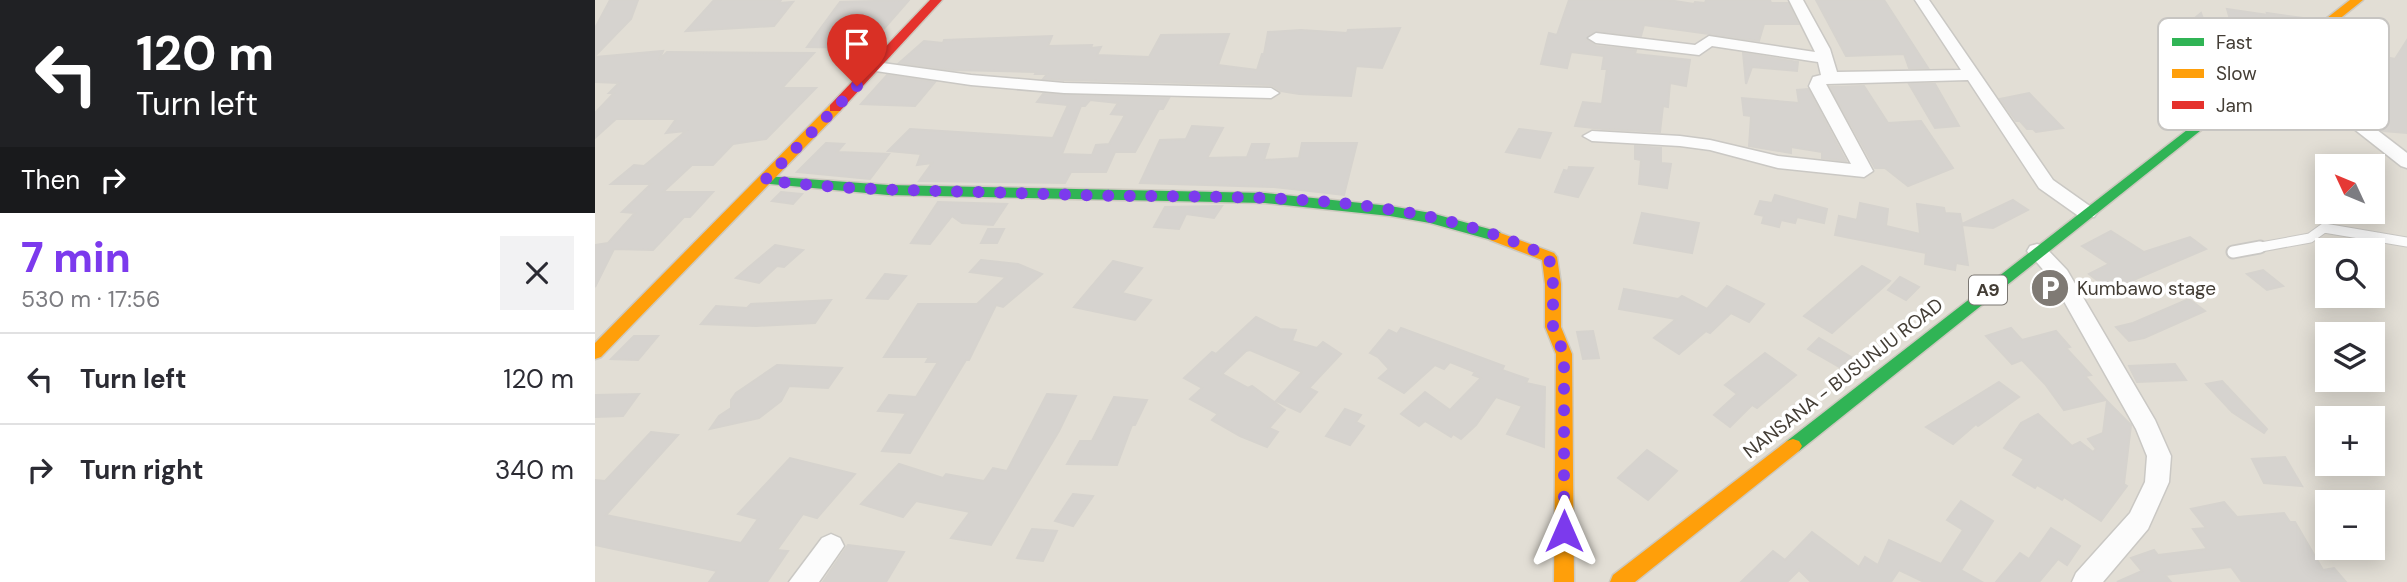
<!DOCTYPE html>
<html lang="en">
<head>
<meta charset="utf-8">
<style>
	:root { --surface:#fff; --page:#f2f2f3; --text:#2b2b33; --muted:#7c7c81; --line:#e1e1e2; --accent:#7c3aed }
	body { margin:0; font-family:"DM Sans",sans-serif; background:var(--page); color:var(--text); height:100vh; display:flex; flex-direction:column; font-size:26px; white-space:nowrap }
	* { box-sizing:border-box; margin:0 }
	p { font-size:23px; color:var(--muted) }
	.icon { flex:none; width:38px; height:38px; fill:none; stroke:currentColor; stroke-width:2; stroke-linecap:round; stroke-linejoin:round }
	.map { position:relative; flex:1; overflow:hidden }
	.sheet { display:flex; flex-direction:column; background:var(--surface); width:595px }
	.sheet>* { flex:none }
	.top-card { background:#202124; color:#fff; overflow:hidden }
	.needle { width:46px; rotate:314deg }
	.tools { position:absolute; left:1720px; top:154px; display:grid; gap:14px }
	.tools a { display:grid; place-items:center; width:70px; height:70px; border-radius:0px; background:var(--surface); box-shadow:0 4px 18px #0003; font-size:35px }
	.pin { position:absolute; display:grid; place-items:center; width:60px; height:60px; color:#fff; margin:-72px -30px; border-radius:50% 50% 50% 0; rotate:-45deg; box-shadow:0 0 7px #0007 }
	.pin .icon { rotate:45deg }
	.me { position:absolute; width:77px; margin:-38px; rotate:0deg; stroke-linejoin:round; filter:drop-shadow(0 0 5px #0008) }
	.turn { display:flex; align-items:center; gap:24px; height:147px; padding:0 21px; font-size:32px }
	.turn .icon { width:91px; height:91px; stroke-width:2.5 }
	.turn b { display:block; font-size:49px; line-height:60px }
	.then { display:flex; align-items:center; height:66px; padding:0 21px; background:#0003; gap:14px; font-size:26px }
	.round { display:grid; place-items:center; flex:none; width:74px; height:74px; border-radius:0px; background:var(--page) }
	.overview { display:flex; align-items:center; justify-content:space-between; height:119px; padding:0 21px }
	h1 { font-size:42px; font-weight:800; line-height:52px; color:var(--accent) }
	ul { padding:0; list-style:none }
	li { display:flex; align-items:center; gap:21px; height:91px; padding:0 21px; border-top:2px solid var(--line) }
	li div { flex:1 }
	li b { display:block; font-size:26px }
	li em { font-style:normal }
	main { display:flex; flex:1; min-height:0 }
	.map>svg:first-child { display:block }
</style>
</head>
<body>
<main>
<section class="sheet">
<div class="top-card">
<div class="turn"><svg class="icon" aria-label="left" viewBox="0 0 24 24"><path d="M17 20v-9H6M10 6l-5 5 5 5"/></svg><div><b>120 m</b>Turn left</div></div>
<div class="then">Then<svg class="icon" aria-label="right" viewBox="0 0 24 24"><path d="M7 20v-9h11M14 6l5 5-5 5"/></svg></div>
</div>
<div class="overview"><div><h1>7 min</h1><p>530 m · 17:56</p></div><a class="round"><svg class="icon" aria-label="close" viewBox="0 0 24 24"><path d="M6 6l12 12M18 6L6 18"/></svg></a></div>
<ul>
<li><svg class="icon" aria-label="left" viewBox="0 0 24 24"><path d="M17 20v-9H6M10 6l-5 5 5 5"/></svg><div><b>Turn left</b></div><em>120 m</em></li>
<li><svg class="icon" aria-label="right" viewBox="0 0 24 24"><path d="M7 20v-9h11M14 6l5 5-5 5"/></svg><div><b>Turn right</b></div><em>340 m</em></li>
</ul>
</section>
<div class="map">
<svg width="1812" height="582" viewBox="0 0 1812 582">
	<rect width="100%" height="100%" fill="#eeece8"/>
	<path fill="#e2ded5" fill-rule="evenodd" d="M0,0H1812V582H0ZM1732,166H1778V212H1732ZM1732,250H1778V296H1732ZM1732,334H1778V380H1732ZM1732,418H1778V464H1732ZM1732,502H1778V548H1732Z"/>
	<g fill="#d6d3cf" stroke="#d6d3ce" stroke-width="2" fill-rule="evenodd">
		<path d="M15,0H43L36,19L0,56V28Z"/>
		<path d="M119,0H186L184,3L198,2L179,26L91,31Z"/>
		<path d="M314,0L272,48L212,47L245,2Z"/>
		<path d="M974,0H1073L1099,4L1100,2L1110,3L1111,0H1175L1176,3H1193L1203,24H1169L1164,41L1049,25L1046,36L1000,31L991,39L1001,46L1041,50L1040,54L1095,60L1091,86L1075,83L1073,107L1068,106L1065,132L1008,129L980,126L988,102L1007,104L1012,69H1007L1009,56L976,52L972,68L946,64L954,33L962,35Z"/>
		<path d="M1221,0H1289L1333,68H1314L1309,54L1251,56Z"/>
		<path d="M1632,9L1673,15L1672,13L1708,18L1695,34L1687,31L1683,35L1672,31L1646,57Z"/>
		<path d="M1606,13L1615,38L1589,27Z"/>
		<path d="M805,28L787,68L761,66L756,96L704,94L686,91L676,85L469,80L448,79L452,74H440L441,72L358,70L304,63L329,41L348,43L349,40L457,36L453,46L497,45L496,48L506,47L502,55L554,57L566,35L634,34L623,65L662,70L667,54H669L673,32L706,30L752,33L753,30Z"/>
		<path d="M1812,40V133L1788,131L1779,124L1751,86L1773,91L1759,61H1764V45L1780,48L1781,55L1800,59Z"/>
		<path d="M68,51L64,60L72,52L219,53L187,88H221L171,139L138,144L118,165H97L68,192H118L95,217H89L58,250L19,249L0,287V245L13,243L40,213L27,212L56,184H16L39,165L49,166L91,131L71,133L81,119H21L0,138V113L19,93H14L24,83L0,82V57Z"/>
		<path d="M1148,53L1203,62L1202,71L1157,67L1151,84Z"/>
		<path d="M292,75L340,82L320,106L266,104Z"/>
		<path d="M1314,84H1340L1364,126L1340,128Z"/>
		<path d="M1269,86L1293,123L1326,121L1358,168L1313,186L1290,168H1280L1235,87Z"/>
		<path d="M1213,89L1251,161L1227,158V152L1196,147V153L1154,146L1156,116L1149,115L1147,98L1204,103L1202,90Z"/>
		<path d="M1434,93L1468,128L1441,132L1438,129H1432L1425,121H1421L1405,99Z"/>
		<path d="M448,94L574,98L568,109H564L540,152H520L511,172H476L470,183L324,181L337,163L322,165L326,154L293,151L315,129L458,138L473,105L442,102ZM495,100L523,103L516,114L530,115L514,144L501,145L497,155L467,154L486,106H490Z"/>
		<path d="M597,126L628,128L612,158L652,157L657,144H674L669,160L704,158L707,143H762L749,195L679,187L545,183L565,140L591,139Z"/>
		<path d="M924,129L956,133L945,158L911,152Z"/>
		<path d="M231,143L249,144L242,152L294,154L275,179L202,172Z"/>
		<path d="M1040,146L1066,148V163L1076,164L1072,188L1044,184L1046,160L1040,159Z"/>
		<path d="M974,167L998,168L983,197L960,192L969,170L973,171Z"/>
		<path d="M186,192L207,194L198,204L177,201Z"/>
		<path d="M1180,195L1232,209L1229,223L1202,217L1200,223L1186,220L1184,227L1167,223L1169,216L1160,214L1165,201L1177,203Z"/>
		<path d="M1418,200L1433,210L1398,228L1367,225L1373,265L1361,263L1360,270L1330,264L1331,253L1240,235L1244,216L1262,220L1265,203L1293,209L1291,226L1325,234L1322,204L1349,208L1350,213L1365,214L1367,224Z"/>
		<path d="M343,202L412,204L398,225L367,223L357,216L335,244L316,243Z"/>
		<path d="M627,206L619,218L591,214L584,229L559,227L570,207Z"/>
		<path d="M1047,213L1104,223L1097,253L1039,243Z"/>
		<path d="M393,229H409L402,243H386Z"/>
		<path d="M1516,231L1549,252L1595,237L1611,249L1515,290L1494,274L1514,264L1487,246Z"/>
		<path d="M180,245L208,250L189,267L182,266L164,283L141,278Z"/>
		<path d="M386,260L423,264L447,274L408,307L401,305L374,360H371L315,453L287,451L311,413L283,411L294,395L321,397L343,362H331L334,357H289L323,304H382L411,277L375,272Z"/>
		<path d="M518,261L547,268L527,293L556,300L540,320L479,307Z"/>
		<path d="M1267,266L1295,281L1237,333L1209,316Z"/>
		<path d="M1668,270L1688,286L1672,290L1652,274Z"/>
		<path d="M290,274L311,276L293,299L272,298Z"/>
		<path d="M1305,277L1324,287L1311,300L1293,290Z"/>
		<path d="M1132,286L1169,304L1154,322L1136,313L1115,333L1111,331L1084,354L1059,338L1081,319L1024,309L1029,289L1083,299L1087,296L1112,309Z"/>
		<path d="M1594,299L1610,311L1549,338L1534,341L1521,327L1538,323Z"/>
		<path d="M236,300L220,323L161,326L106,324L121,306L152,308L156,304Z"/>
		<path d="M661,317L685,329L701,330L697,341L722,348L728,342L746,354L714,388L722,392L705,412L681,401L707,372L655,350L651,351L627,374L653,388L657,386L690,410L674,428L683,432L672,447L645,436L617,420L623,414L595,399L607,388L589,378L617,352L621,354Z"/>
		<path d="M806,328L909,366L907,370L933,379L931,383L950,387L949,447L912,434L927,406L901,397L881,425L866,439L858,434L856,437L830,421L824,426L806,414L830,392L855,410L886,378L878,375L880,372L855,362L849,369L840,365L809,393L784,378L794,369L783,357L775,353L794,330L802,334Z"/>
		<path d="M1416,328L1427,340L1461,331L1475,347L1471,348L1496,375L1490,376L1511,400L1469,410L1450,384L1427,360L1417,364L1391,336Z"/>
		<path d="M998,331L1004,358L988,359L982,332Z"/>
		<path d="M39,336H63L43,360L16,359Z"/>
		<path d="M1224,338L1256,357L1246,368L1213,349Z"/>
		<path d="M1170,353L1201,375L1162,408L1157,405L1135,427L1119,415L1142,394L1130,385Z"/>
		<path d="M1580,364L1591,380L1542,382L1534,366Z"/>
		<path d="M182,365L247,368L233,388L194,386L186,401L164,418L115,429L124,416L136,408V400L141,393Z"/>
		<path d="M1627,381L1672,429L1669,433L1637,412L1611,384Z"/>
		<path d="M1404,382L1424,397L1383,426L1381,424L1358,444L1331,427Z"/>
		<path d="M44,394L28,416L0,417V395Z"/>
		<path d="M452,394L481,396L464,431L396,545L356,538L375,512L321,501L308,517L266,504L304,464L348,478L351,474L389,481L398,468L412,471Z"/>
		<path d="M519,397L552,400L540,425H537L522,465L472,464L485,441H497Z"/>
		<path d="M1512,401L1536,425L1529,484L1532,486L1506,521L1469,497L1467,500L1442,485L1440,488L1418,475L1429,459L1409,448L1426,423L1443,414L1477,446L1485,442L1498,452L1501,449L1493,439L1508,433Z"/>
		<path d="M750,409L766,415L761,422L769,426L755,445L731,436Z"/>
		<path d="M56,432L83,435L11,515L146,543L163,519L143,514L195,458L260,474L222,518L208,514L182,550L193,551L172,582H114L122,571L0,545V480L10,481Z"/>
		<path d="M1052,450L1082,471L1053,500L1023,478Z"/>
		<path d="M1690,457L1707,486L1669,483L1657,459Z"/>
		<path d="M478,494L498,496L478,526L460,521Z"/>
		<path d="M1366,501L1398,521L1366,570L1387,582H1329L1304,570L1296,582H1216L1204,570L1192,582H1146L1178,551L1190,560L1217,532L1264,567L1270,557L1283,565L1294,540L1346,564L1368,530L1352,520Z"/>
		<path d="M1629,502L1642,517L1689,513L1695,522H1700L1728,570L1739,568L1751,582H1647L1636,567L1570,575L1576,582H1522L1547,571L1536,558L1559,550L1563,555L1612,549L1598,529L1611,528L1596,509Z"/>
		<path d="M1456,528L1485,546L1472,565L1463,559L1444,582H1401L1425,553L1434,559Z"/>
		<path d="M437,529L462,531L448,561L422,558Z"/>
		<path d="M253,545L309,552L291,582H228Z"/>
	</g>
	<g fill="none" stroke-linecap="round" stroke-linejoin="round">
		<g stroke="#cac8c4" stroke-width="11">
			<path id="lane-far1" d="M1655,249L1715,238L1729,228L1812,242"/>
		</g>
		<g stroke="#cac8c4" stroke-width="15">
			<path id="lane" d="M1638,252L1665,247"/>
		</g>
		<g stroke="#cac8c4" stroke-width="3">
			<g id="street">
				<path d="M1194,0H1208L1235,49L1242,72L1366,70L1320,0H1334L1458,180L1499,209L1502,213L1499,217H1485L1444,188L1373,80L1231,84L1278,171L1269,177L1183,168L1115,150L1085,146L997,141L988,136L997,131L1085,136L1115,140L1183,156L1256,164L1214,86L1218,77L1226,75L1223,62L1117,46L1104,55L1001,43L993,38L1001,33L1100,45L1114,36L1220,52Z"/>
				<path d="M1684,57L1690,59L1812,153V168L1806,166L1678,65L1676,62Z"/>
				<path d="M280,62L376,75L469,83L676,88L684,93L676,98L469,93L376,85L274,70L272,67Z"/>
				<path d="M1442,244L1449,246L1472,270L1560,420L1576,456L1574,482L1553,529L1508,582H1477L1481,573L1535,513L1550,482L1552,456L1541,429L1457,280L1432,251L1435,246Z"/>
				<path d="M236,534L245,538L249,546L224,582H194L227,538Z"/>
			</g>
		</g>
		<g stroke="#cdc9bf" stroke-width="3">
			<g id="fast">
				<path d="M1610,116L1617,120L1615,123L1204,451L1198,453L1192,451L1189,446L1192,441Z"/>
				<path d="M170,176L293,185L670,193L795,206L836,213L905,232L907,236L900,241L835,223L795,216L670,203L293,195L165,183L163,180L165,177Z"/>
			</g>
		</g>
		<g stroke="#cdc9bf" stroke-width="3">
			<g id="slow">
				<path d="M1755,0H1768L1615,123H1605V117Z"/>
				<path d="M240,104L246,108L245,111L6,357L0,359V343L235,105Z"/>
				<path d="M900,231L959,253L962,257L966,284V327L977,354L979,582H959L961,354L950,327V284L947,260L895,240L893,236Z"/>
				<path d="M1198,439L1204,441L1207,446L1204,451L1040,582H1015L1018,575L1192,441Z"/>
			</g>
		</g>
		<g stroke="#cdc9bf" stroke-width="3">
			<path id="jam" d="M335,0H347L245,111H235V105Z"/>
		</g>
		<use href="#lane-far1" stroke="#fcfcfc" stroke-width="9"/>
		<use href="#lane" stroke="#fcfcfc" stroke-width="11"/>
		<use href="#street" fill="#fcfcfc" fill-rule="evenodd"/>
		<use href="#fast" fill="#30b455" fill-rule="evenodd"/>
		<use href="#slow" fill="#ff9f0a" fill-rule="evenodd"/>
		<use href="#jam" fill="#e5322d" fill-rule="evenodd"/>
	</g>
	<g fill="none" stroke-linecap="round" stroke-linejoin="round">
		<path stroke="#7c3aed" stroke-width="12" stroke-dasharray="0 21.6" d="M262,86L170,180C252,191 335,190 418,193C458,194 499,196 539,196C678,197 826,195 954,257L958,284V327L969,354V531"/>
	</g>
	<defs>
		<g id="parking-disc" transform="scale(2.0125)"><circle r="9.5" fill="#7f7a74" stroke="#fff"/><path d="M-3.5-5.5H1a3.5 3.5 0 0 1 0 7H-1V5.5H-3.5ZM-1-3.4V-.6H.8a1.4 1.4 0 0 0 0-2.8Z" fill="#fff"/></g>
	</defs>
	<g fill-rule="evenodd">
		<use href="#parking-disc" x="1455" y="288"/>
	</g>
	<g text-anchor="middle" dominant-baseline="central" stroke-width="7" stroke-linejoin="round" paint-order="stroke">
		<rect fill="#fff" stroke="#7b7772" stroke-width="2" x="1374" y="275.5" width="38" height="29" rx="5"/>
		<g font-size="18" font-weight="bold" fill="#433d35">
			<text x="1393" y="290">A9</text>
		</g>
		<g font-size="19" fill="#433d35" stroke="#fff" text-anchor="start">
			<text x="1482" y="288">Kumbawo stage</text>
		</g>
		<g font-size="19" fill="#433d35" stroke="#fff">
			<text transform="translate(1248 378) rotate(-38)">NANSANA - BUSUNJU ROAD</text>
		</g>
	</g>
	<rect x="1563" y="18" width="231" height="112" rx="10" fill="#fff" stroke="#c7c5c2" stroke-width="2"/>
	<rect x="1577" y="38" width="32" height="8" fill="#30b455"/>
	<rect x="1577" y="69" width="32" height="9" fill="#ff9f0a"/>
	<rect x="1577" y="101" width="32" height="8" fill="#e5322d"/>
	<g font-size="19" fill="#433d35">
		<text x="1621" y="49">Fast</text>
		<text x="1621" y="80">Slow</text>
		<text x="1621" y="112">Jam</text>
	</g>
</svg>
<div class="tools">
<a><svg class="needle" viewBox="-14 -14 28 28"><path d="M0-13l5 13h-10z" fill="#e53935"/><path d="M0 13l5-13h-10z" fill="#7c7c81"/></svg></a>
<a><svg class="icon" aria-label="search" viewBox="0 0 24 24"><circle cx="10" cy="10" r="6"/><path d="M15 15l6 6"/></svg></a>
<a><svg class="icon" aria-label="layers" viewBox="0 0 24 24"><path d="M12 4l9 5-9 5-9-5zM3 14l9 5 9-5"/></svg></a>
<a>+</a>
<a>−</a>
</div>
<div class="pin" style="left:262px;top:86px;background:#d93025"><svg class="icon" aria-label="arrive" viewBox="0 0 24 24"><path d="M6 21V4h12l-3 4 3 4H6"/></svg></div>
<svg class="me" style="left:969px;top:531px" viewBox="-20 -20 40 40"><path d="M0-17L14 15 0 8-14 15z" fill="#7c3aed" stroke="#fff" stroke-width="4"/></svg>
</div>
</main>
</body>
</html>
